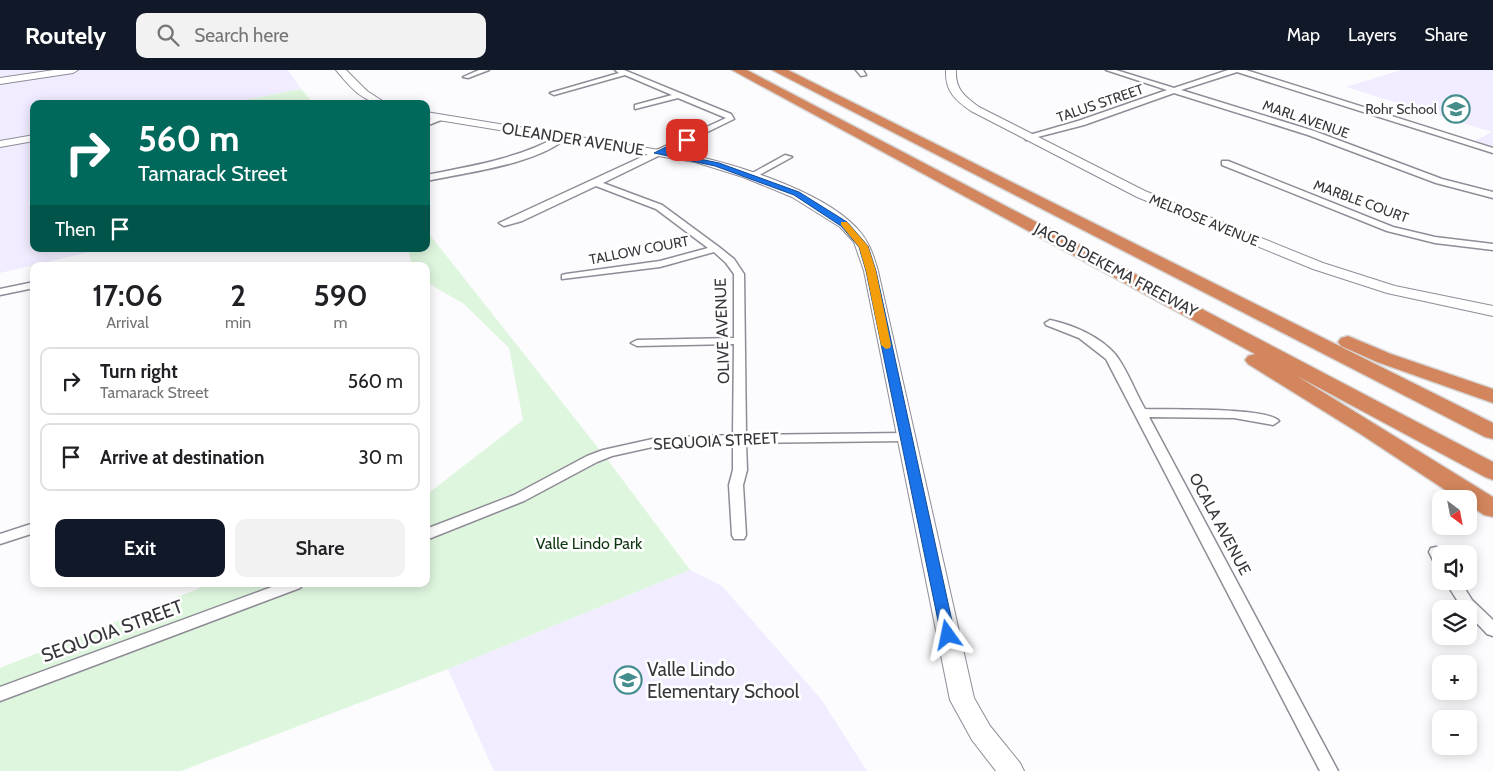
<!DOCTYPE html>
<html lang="en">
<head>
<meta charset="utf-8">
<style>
	:root { --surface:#fff; --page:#f2f2f2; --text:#202124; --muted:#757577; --line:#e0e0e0; --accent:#111827 }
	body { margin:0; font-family:Cabin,sans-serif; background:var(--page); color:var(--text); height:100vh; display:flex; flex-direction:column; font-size:19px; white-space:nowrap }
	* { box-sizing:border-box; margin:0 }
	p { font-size:16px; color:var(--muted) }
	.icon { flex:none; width:28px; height:28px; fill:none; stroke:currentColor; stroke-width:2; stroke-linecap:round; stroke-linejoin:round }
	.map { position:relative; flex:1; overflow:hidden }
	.drawer { position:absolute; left:30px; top:192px; width:400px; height:325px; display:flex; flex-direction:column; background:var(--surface); border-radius:10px; box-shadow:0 2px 12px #0003 }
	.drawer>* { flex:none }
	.guide { position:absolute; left:30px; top:30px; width:400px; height:152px; border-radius:10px; box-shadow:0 2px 12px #0003; background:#00695c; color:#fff; overflow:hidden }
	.needle { width:32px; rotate:148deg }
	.tools { position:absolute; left:1432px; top:420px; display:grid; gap:10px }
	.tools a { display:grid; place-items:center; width:45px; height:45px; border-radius:10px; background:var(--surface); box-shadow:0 2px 12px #0003; font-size:25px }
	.pin { position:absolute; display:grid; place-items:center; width:42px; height:42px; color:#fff; margin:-21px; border-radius:10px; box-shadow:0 2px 8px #0006 }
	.me { position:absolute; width:55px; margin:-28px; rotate:348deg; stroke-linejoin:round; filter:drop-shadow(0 0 4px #0008) }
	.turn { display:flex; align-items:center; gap:18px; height:105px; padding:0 25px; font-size:22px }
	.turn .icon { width:65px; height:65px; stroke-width:2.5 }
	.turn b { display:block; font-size:35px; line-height:42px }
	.then { display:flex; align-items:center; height:48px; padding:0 25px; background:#0003; gap:10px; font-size:19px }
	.eta { display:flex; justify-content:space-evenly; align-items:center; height:85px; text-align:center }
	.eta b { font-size:30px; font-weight:600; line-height:35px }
	.primary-button { display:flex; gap:10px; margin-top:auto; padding:10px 25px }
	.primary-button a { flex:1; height:58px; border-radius:10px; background:var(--accent); color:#fff; font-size:20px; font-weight:600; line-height:58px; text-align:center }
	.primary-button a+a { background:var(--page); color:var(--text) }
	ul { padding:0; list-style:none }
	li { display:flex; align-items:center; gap:15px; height:68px; margin:0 10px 8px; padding:0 15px; border:2px solid var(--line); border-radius:10px }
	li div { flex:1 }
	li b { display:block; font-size:19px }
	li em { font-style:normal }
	header { display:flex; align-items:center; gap:30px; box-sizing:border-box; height:70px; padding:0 25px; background:var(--accent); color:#fff }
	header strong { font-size:24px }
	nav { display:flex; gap:28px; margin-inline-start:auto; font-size:18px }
	.search { width:350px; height:45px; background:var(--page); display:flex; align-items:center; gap:12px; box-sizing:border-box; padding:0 18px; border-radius:10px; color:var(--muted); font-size:19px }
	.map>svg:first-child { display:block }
</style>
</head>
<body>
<header>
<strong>Routely</strong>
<div class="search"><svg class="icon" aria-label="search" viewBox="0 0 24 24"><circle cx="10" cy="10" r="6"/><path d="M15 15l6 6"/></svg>Search here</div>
<nav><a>Map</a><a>Layers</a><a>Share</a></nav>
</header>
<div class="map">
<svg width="1493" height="701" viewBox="0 0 1493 701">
	<rect width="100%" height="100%" fill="#fcfbfe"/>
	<g fill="#f1ecff">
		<path d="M0,0H288L301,19L225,34H34V179H102L0,203Z"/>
		<path d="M1401,0H1493V77L1473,72L1492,62L1346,17Z"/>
		<path d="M690,500L722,516L821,629L867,701H494L448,599Z"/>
	</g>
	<g fill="#dff6de">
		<path d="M301,19L314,34H225Z"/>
		<path d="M426,160L610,393L690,500L448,599L181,701H0V598L210,514H426V425L523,350L509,278L464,234L426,212V196H412L408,179H426Z"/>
	</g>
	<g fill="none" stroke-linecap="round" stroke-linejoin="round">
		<g stroke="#8f8c97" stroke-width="3">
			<g id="street">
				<path d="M479,0H489L468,8L463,7Z"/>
				<path d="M615,0H624L731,44L734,49L603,113L662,135L719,177L734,189L744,204L746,365L905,363L911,367L905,371L746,373L747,400L743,415L746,465L744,469H734L732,465L729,415L733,400V373L657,376L612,386L597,392L524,431L426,470V459L514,425L587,386L603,380L657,368L733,365L734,274L637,276L631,273L637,270L734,268V204L726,193L714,182L660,197L562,209V205L566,204L660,191L708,178L656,139L596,116L522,151L504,156L499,153L726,48L678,28L635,39V35L672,25L625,5L554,25L550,23L619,3Z"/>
				<path d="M856,0H863L866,5L861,6Z"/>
				<path d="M1106,0H1116L1174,18L1228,0H1246L1493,78V83L1237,2L1181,20L1314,61L1442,109L1493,122V128L1436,113L1308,65L1174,23L1084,55L1026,70V66L1078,51L1167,20Z"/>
				<path d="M438,46L442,48L441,50L426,56V51Z"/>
				<path d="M559,66L566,68C538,94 464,103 426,111V105C472,96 517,89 559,66Z"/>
				<path d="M785,85L792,87L754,108L747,106Z"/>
				<path d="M1222,91H1228L1393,157L1435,167L1493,174V180L1435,173L1387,161L1222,95Z"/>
				<path d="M34,212V218L0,225V219Z"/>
				<path d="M1050,250C1073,255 1099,266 1115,284C1127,299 1135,322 1145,339C1168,340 1267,337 1279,351L1273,355L1234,348L1149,347L1338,701H1320L1106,289L1079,268L1046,255L1045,253Z"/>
				<path d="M34,453V463L0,474V464Z"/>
				<path d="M1436,477L1441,478L1444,484H1441V497L1436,496L1429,482L1431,478Z"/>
				<path d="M1445,511H1460L1472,530L1493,550V566L1487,564L1469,545V539L1462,538Z"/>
				<path d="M280,514H303L300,518L0,631V617Z"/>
			</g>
		</g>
		<g stroke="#8f8c97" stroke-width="2">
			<g id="secondary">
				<path d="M54,0H78L73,3L0,14V8Z"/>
				<path d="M336,0H346L367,21L387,34C364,34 350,17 336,0Z"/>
				<path d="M946,0H956C955,19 964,26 979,37L1145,121L1323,193L1395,216L1493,236V246L1387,223L1313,199L1137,127L971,41C955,30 945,21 946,0Z"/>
				<path d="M426,42L696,86C744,97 830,124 861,163C870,174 874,187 878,201L974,628L990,656L1020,693L1024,701H996L972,670L950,630L864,201L854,172L840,157L792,127L743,107L695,92L426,48Z"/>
				<path d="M34,65V71L0,77V71Z"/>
			</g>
		</g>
		<g stroke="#d7d7d8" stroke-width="3">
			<g id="highway">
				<path d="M732,0H747L1493,392V410L1485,407L1297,306L1493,427V447L1484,445L1469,435V429H1459L1359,363L1248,294L1245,290L1248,286L1255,284Z"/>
				<path d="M772,0H788L1493,353V369L1485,367Z"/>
				<path d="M1348,266L1391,284L1493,319V333L1377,292L1341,276L1338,272L1341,268Z"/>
			</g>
		</g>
		<use href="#street" fill="#fff" fill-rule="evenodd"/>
		<use href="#secondary" fill="#fff" fill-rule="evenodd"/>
		<use href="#highway" fill="#d3865d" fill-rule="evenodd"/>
	</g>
	<path fill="#1a73e8" stroke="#114b97" d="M684,68L690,70L666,82L719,93L799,122L847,152L868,176L876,201L955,565L953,569H943L941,565L866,201L859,177L841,156L794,125L715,96L654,83Z"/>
	<path fill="#f59e0b" d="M841,152H847L868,176L876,201L891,275L890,278L886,279L881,275L866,201L859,177L841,155Z"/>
	<defs>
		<g id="school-ring" transform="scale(1.4375)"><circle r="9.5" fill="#fff" stroke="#458d8d" stroke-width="1.5"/><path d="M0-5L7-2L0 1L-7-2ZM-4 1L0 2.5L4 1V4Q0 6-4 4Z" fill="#458d8d"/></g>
	</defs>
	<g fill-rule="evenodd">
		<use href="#school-ring" x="1456" y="39"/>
		<use href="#school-ring" x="628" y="610"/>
	</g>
	<g text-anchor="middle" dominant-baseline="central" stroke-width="5" stroke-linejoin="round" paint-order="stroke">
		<g font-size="14" fill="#37363b" stroke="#fff">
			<text transform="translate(1100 33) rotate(-19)">TALUS STREET</text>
			<text transform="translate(1306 49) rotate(19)">MARL AVENUE</text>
			<text transform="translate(1361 131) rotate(20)">MARBLE COURT</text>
			<text transform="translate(1204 150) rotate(22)">MELROSE AVENUE</text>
			<text transform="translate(639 180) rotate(-11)">TALLOW COURT</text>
		</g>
		<g font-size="14" fill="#37363b" stroke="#fff" text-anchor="end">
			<text x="1437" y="39">Rohr School</text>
		</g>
		<g font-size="16" fill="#37363b" stroke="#fff">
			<text transform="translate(573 69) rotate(9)">OLEANDER AVENUE</text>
			<text transform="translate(1116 200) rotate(28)">JACOB DEKEMA FREEWAY</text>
			<text transform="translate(722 261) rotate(-92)">OLIVE AVENUE</text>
			<text transform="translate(716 371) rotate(-3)">SEQUOIA STREET</text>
			<text transform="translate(1220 454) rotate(62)">OCALA AVENUE</text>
		</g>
		<g font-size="16" fill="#0e3610" stroke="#fff">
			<text x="589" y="473">Valle Lindo Park</text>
		</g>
		<g font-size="19" fill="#37363b" stroke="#fff">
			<text transform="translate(112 561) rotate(-20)">SEQUOIA STREET</text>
		</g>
		<g font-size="19" fill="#37363b" stroke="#fff" text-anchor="start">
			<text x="647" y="599">Valle Lindo<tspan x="647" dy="22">Elementary School</tspan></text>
		</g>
	</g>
</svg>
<div class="tools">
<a><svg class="needle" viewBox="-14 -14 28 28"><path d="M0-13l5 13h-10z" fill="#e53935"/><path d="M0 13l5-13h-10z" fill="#757577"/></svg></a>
<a><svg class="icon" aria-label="sound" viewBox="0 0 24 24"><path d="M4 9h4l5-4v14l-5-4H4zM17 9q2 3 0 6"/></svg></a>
<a><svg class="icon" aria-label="layers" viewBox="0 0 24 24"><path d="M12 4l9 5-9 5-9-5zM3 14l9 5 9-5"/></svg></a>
<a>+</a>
<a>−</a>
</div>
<div class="pin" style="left:687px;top:70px;background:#d93025"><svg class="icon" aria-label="arrive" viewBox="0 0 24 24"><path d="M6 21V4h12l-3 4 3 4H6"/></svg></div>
<svg class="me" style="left:948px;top:565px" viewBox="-20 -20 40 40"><path d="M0-17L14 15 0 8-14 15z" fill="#1a73e8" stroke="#fff" stroke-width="4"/></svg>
<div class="guide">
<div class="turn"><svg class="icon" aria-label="right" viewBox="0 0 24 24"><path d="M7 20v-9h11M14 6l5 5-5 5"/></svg><div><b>560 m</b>Tamarack Street</div></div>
<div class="then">Then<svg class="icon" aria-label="arrive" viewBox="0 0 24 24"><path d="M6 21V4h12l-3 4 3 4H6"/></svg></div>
</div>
<section class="drawer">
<div class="eta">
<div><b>17:06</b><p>Arrival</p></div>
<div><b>2</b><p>min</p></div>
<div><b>590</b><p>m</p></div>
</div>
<ul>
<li><svg class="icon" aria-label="right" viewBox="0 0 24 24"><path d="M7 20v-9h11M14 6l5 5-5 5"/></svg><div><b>Turn right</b><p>Tamarack Street</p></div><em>560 m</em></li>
<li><svg class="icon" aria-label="arrive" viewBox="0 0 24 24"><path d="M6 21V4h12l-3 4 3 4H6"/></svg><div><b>Arrive at destination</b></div><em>30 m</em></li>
</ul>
<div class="primary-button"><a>Exit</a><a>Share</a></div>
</section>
</div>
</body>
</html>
